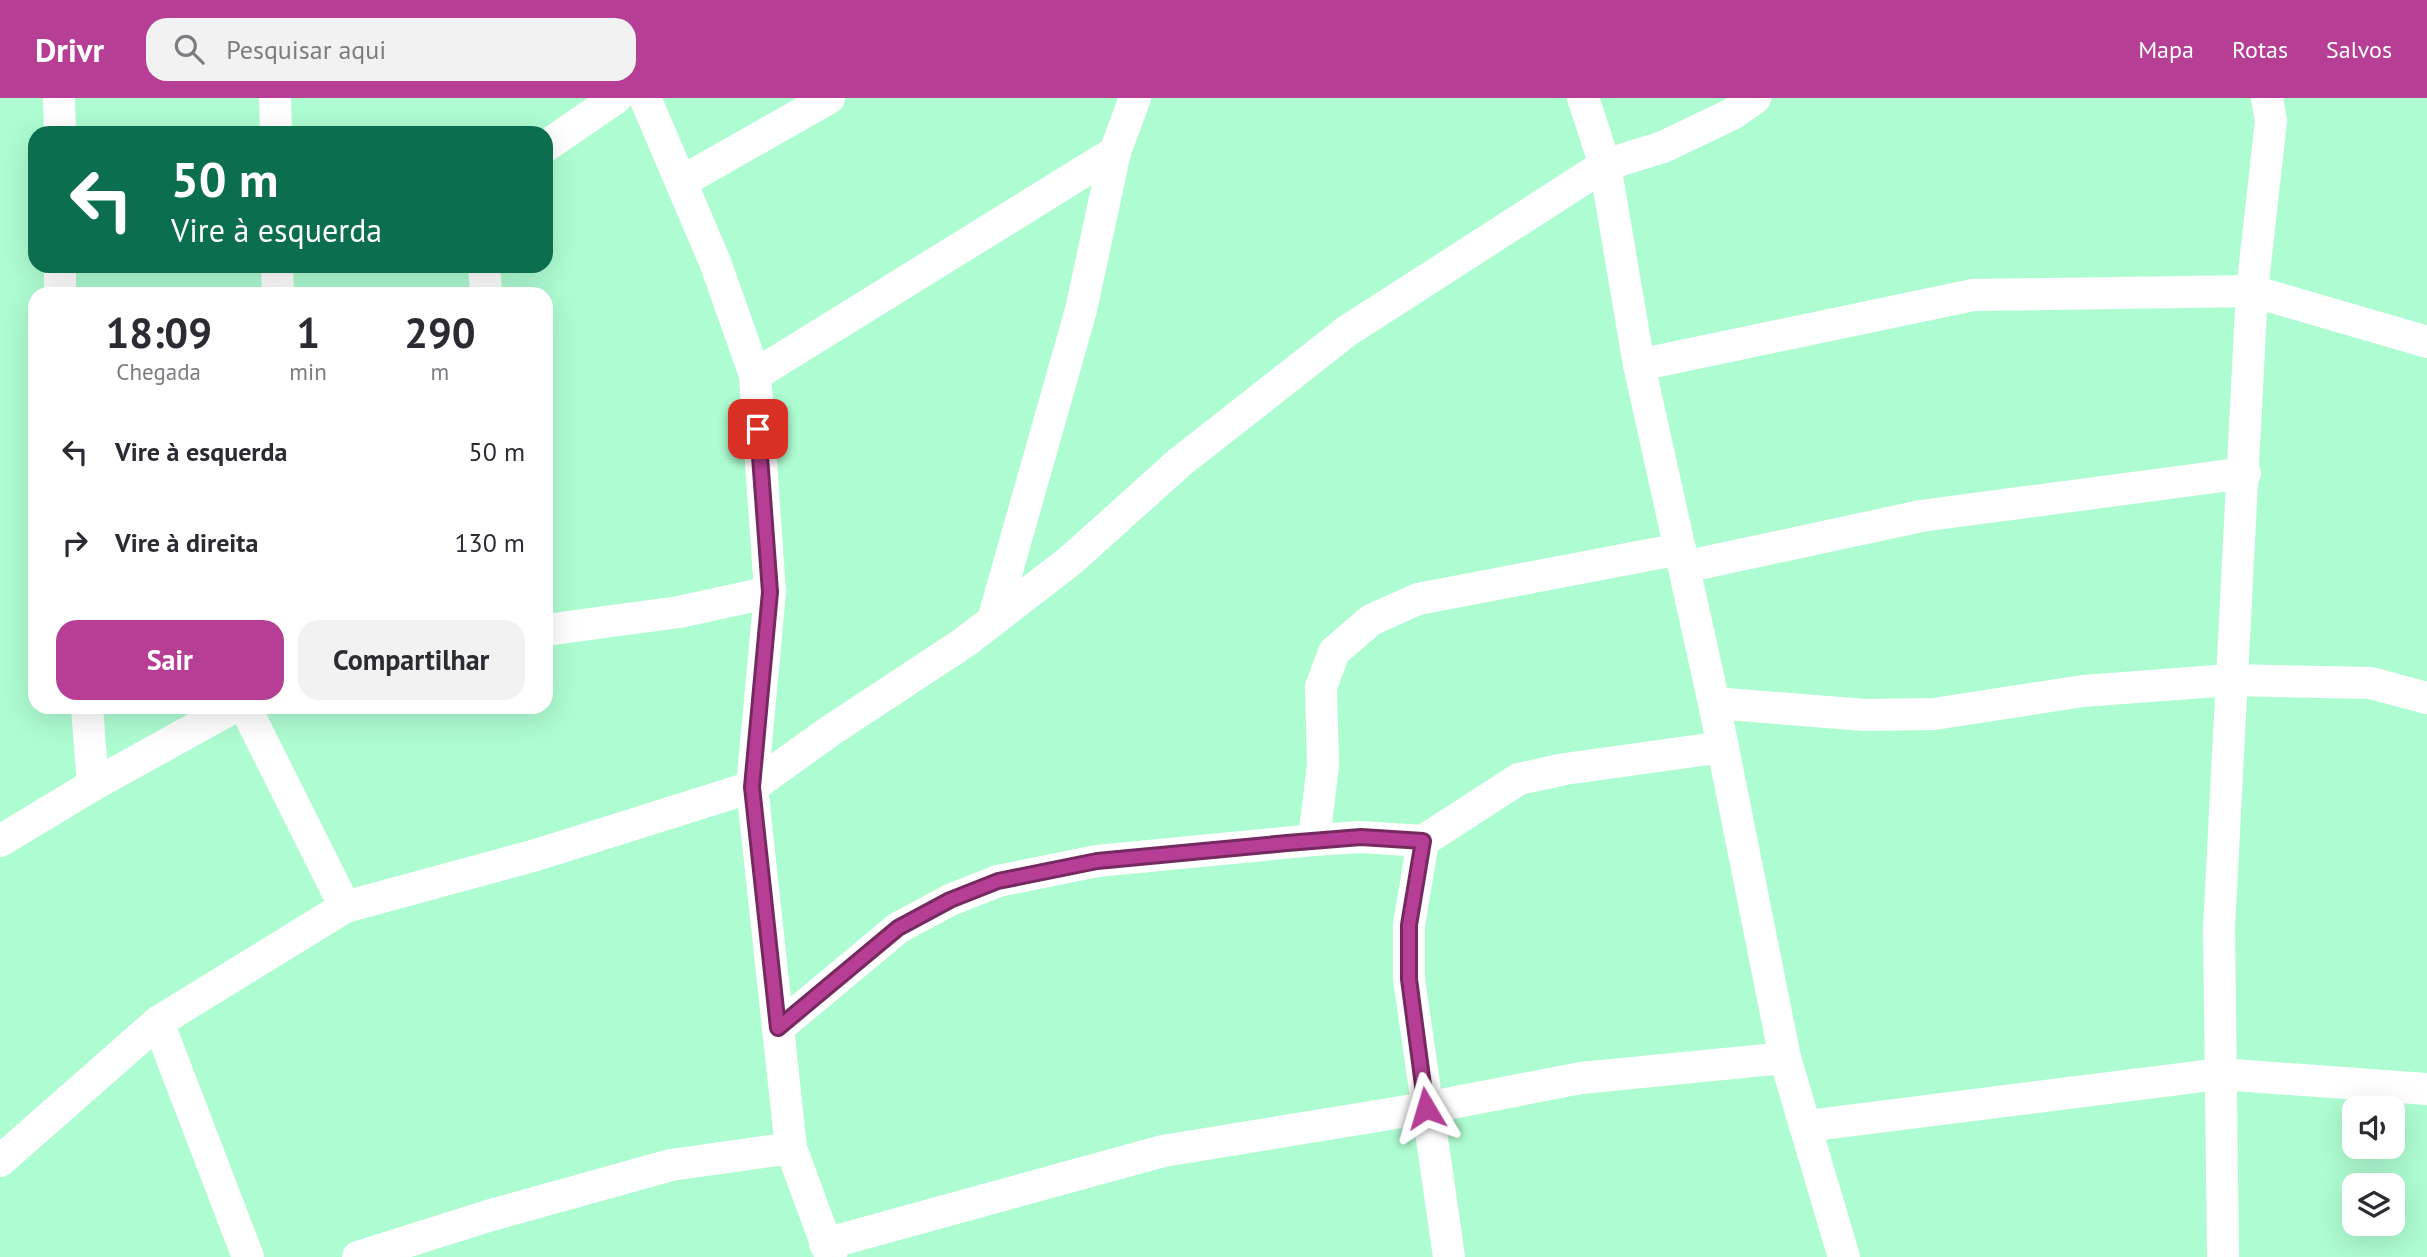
<!DOCTYPE html>
<html lang="pt">
<head>
<meta charset="utf-8">
<style>
	:root { --surface:#fff; --page:#f2f2f3; --text:#2b2b33; --muted:#7c7c81; --accent:#b63f95 }
	body { margin:0; font-family:"PT Sans",sans-serif; background:var(--page); color:var(--text); height:100vh; display:flex; flex-direction:column; font-size:26px; white-space:nowrap }
	* { box-sizing:border-box; margin:0 }
	p { font-size:23px; color:var(--muted) }
	.icon { flex:none; width:38px; height:38px; fill:none; stroke:currentColor; stroke-width:2; stroke-linecap:round; stroke-linejoin:round }
	.map { position:relative; flex:1; overflow:hidden }
	.side { position:absolute; left:28px; top:189px; width:525px; height:427px; display:flex; flex-direction:column; background:var(--surface); border-radius:21px; box-shadow:0 7px 28px #0002 }
	.side>* { flex:none }
	.top-card { position:absolute; left:28px; top:28px; width:525px; height:147px; border-radius:21px; box-shadow:0 7px 28px #0002; background:#0b6e4f; color:#fff; overflow:hidden }
	.controls { position:absolute; left:2342px; top:998px; display:grid; gap:14px }
	.controls a { display:grid; place-items:center; width:63px; height:63px; border-radius:14px; background:var(--surface); box-shadow:0 7px 28px #0002; font-size:35px }
	.pin { position:absolute; display:grid; place-items:center; width:60px; height:60px; color:#fff; margin:-30px; border-radius:14px; box-shadow:0 4px 10px #0006 }
	.me { position:absolute; width:77px; margin:-38px; rotate:353deg; stroke-linejoin:round; filter:drop-shadow(0 0 5px #0008) }
	.turn { display:flex; align-items:center; gap:24px; height:147px; padding:0 28px; font-size:32px }
	.turn .icon { width:91px; height:91px; stroke-width:2.5 }
	.turn b { display:block; font-size:49px; line-height:60px }
	.eta { display:flex; justify-content:space-evenly; align-items:center; height:119px; text-align:center }
	.eta b { font-size:42px; font-weight:700; line-height:49px }
	.action { display:flex; gap:14px; margin-top:auto; padding:14px 28px }
	.action a { flex:1; height:80px; border-radius:21px; background:var(--accent); color:#fff; font-size:28px; font-weight:700; line-height:80px; text-align:center }
	.action a+a { background:var(--page); color:var(--text) }
	ul { padding:0; list-style:none }
	li { display:flex; align-items:center; gap:21px; height:91px; padding:0 28px }
	li div { flex:1 }
	li b { display:block; font-size:26px }
	li em { font-style:normal }
	header { display:flex; align-items:center; gap:42px; box-sizing:border-box; height:98px; padding:0 35px; background:var(--accent); color:#fff }
	header strong { font-size:33px }
	nav { display:flex; gap:38px; margin-inline-start:auto; font-size:24px }
	.search { width:490px; height:63px; background:var(--page); display:flex; align-items:center; gap:18px; box-sizing:border-box; padding:0 24px; border-radius:21px; color:var(--muted); font-size:26px }
	.map>svg:first-child { display:block }
</style>
</head>
<body>
<header>
<strong>Drivr</strong>
<div class="search"><svg class="icon" aria-label="search" viewBox="0 0 24 24"><circle cx="10" cy="10" r="6"/><path d="M15 15l6 6"/></svg>Pesquisar aqui</div>
<nav><a>Mapa</a><a>Rotas</a><a>Salvos</a></nav>
</header>
<div class="map">
<svg width="2427" height="1159" viewBox="0 0 2427 1159">
	<rect width="100%" height="100%" fill="#aefcd2"/>
	<g fill="none" stroke-linecap="round" stroke-linejoin="round">
		<g stroke="#fff" stroke-width="32">
			<path d="M59,0L60,35"/>
			<path d="M275,0L276,35"/>
			<path d="M645,0L715,164L755,277L770,494L752,689L791,1050L831,1159"/>
			<path d="M1583,0L1605,67L1639,267L1714,605L1785,960L1844,1159"/>
			<path d="M546,48L616,0"/>
			<path d="M683,83L829,0"/>
			<path d="M277,168L278,196"/>
			<path d="M484,168L486,196"/>
			<path d="M60,196V168"/>
			<path d="M1639,267L1973,197L2252,193L2427,244"/>
			<path d="M755,277L1115,54"/>
			<path d="M1684,469L1921,418L2245,375"/>
			<path d="M993,522L1081,212L1115,54L1135,0"/>
			<path d="M546,532L679,514L770,494"/>
			<path d="M1714,605L1865,617L1934,616L2083,593L2231,582L2371,585L2427,600"/>
			<path d="M87,609L93,687"/>
			<path d="M245,609L345,809"/>
			<path d="M1314,742L1323,667L1321,589L1334,554L1371,522L1418,501L1680,451"/>
			<path d="M0,743L93,687L234,609"/>
			<path d="M1423,743L1409,827V881L1449,1159"/>
			<path d="M158,924L248,1159"/>
			<path d="M778,930L898,830L950,802L998,783L1097,763L1314,742L1361,739L1423,743L1519,681L1565,671L1723,649"/>
			<path d="M1807,1028L2220,976L2427,991"/>
			<path d="M0,1063L158,924L345,809L536,757L752,689L830,633L965,544L1071,462L1180,364L1347,233L1605,67L1663,49L1732,16L1755,0"/>
			<path d="M825,1146L1163,1053L1426,1010L1581,980L1785,960"/>
			<path d="M358,1159L488,1118L671,1067L791,1050"/>
			<path d="M2223,1159L2219,830L2252,193L2271,23L2267,0"/>
		</g>
	</g>
	<g fill="none" stroke-linecap="round" stroke-linejoin="round">
		<g stroke="#762961" stroke-width="18">
			<path id="route" d="M758,331L770,494L752,689L778,930L898,830L950,802L998,783L1097,763L1287,745L1361,739L1423,743L1409,827V881L1426,1010"/>
		</g>
		<use href="#route" stroke="#b63f95" stroke-width="12"/>
	</g>
</svg>
<div class="controls">
<a><svg class="icon" aria-label="sound" viewBox="0 0 24 24"><path d="M4 9h4l5-4v14l-5-4H4zM17 9q2 3 0 6"/></svg></a>
<a><svg class="icon" aria-label="layers" viewBox="0 0 24 24"><path d="M12 4l9 5-9 5-9-5zM3 14l9 5 9-5"/></svg></a>
</div>
<div class="pin" style="left:758px;top:331px;background:#d93025"><svg class="icon" aria-label="arrive" viewBox="0 0 24 24"><path d="M6 21V4h12l-3 4 3 4H6"/></svg></div>
<svg class="me" style="left:1426px;top:1010px" viewBox="-20 -20 40 40"><path d="M0-17L14 15 0 8-14 15z" fill="#b63f95" stroke="#fff" stroke-width="4"/></svg>
<div class="top-card">
<div class="turn"><svg class="icon" aria-label="left" viewBox="0 0 24 24"><path d="M17 20v-9H6M10 6l-5 5 5 5"/></svg><div><b>50 m</b>Vire à esquerda</div></div>
</div>
<section class="side">
<div class="eta">
<div><b>18:09</b><p>Chegada</p></div>
<div><b>1</b><p>min</p></div>
<div><b>290</b><p>m</p></div>
</div>
<ul>
<li><svg class="icon" aria-label="left" viewBox="0 0 24 24"><path d="M17 20v-9H6M10 6l-5 5 5 5"/></svg><div><b>Vire à esquerda</b></div><em>50 m</em></li>
<li><svg class="icon" aria-label="right" viewBox="0 0 24 24"><path d="M7 20v-9h11M14 6l5 5-5 5"/></svg><div><b>Vire à direita</b></div><em>130 m</em></li>
</ul>
<div class="action"><a>Sair</a><a>Compartilhar</a></div>
</section>
</div>
</body>
</html>
